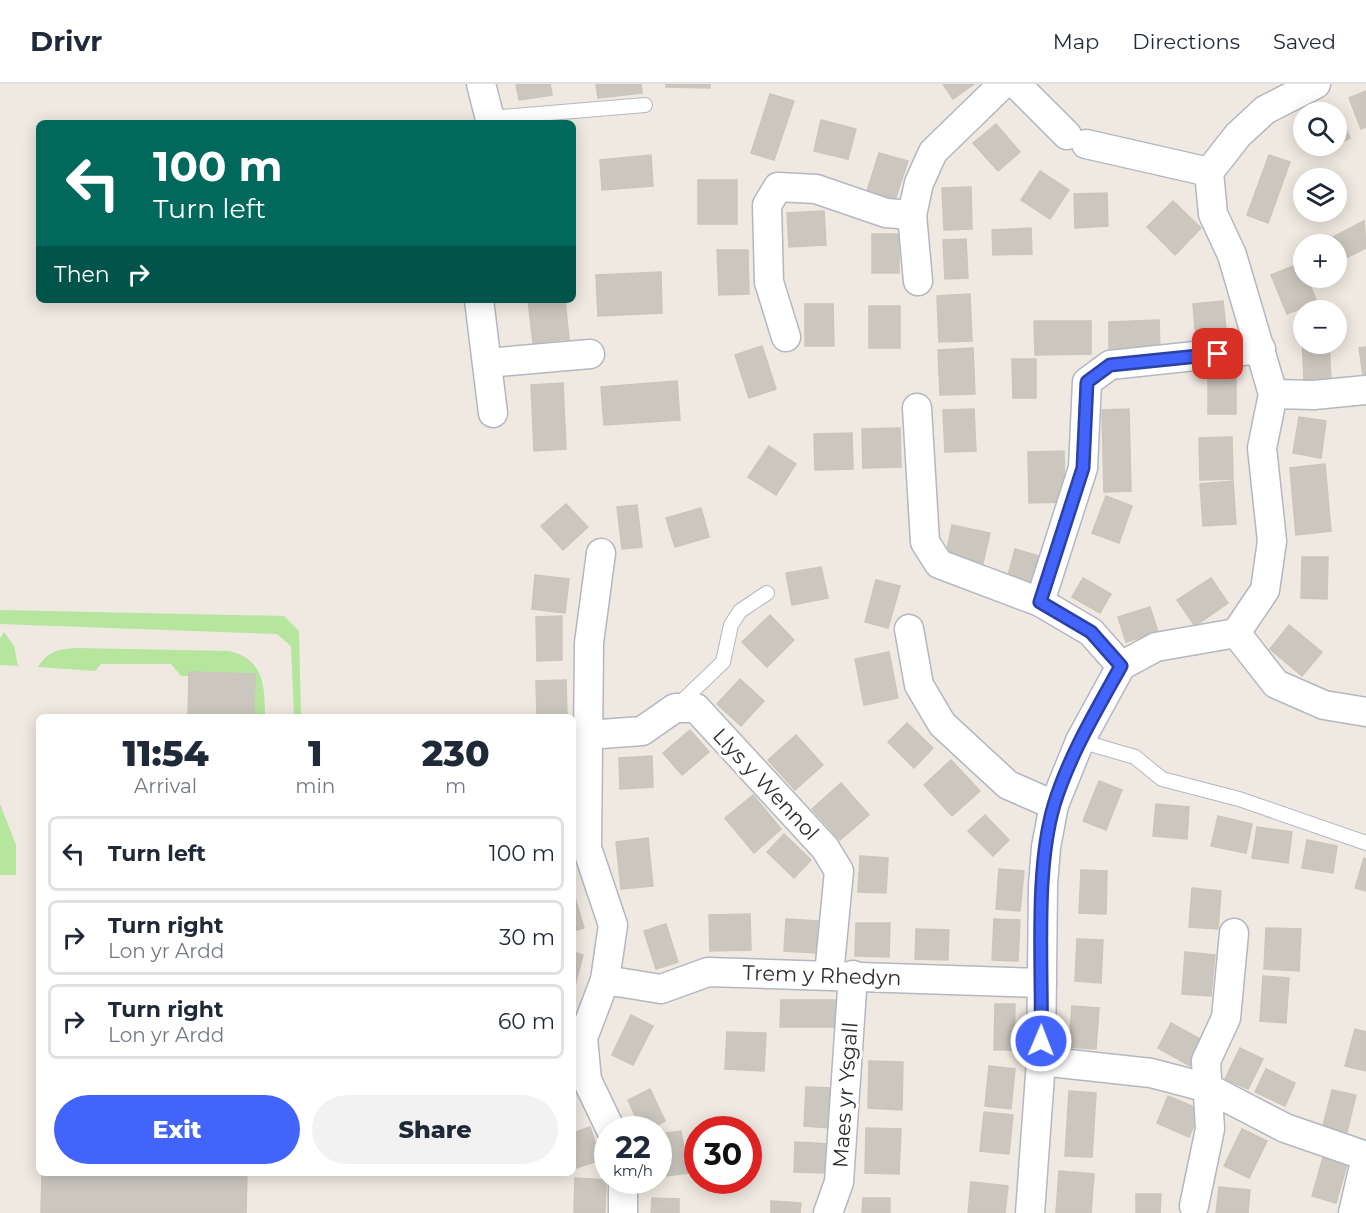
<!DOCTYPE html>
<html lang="en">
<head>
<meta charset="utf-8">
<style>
	:root { --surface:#fff; --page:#f2f2f3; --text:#1f2937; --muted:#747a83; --line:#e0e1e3; --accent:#4264fb }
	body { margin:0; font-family:Montserrat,sans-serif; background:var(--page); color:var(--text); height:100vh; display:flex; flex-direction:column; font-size:22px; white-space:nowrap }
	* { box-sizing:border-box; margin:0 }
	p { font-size:20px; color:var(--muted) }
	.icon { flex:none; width:33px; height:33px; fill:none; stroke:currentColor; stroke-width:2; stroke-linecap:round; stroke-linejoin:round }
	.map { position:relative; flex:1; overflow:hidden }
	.details { position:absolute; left:36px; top:630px; width:540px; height:462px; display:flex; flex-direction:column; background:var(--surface); border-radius:9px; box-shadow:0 3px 15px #0003 }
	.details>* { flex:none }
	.guide { position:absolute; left:36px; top:36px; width:540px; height:183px; border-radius:9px; box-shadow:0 3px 15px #0003; background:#00695c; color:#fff; overflow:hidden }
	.fabs { position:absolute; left:1293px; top:18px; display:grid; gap:12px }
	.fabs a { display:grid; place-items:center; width:54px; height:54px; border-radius:50%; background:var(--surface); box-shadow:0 3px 15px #0003; font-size:30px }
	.speed { position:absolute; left:594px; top:1032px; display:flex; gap:12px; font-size:30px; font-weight:700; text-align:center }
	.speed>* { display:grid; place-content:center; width:78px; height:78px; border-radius:50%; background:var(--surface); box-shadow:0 3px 15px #0003; line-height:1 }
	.speed small { font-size:15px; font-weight:400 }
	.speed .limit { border:9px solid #d22; background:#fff; color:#111 }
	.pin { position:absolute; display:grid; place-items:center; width:51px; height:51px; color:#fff; margin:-26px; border-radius:12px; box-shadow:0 3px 9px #0006 }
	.me { position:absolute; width:66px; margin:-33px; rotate:1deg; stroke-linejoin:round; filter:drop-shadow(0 0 4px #0008) }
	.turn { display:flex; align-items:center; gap:21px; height:126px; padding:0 18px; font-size:27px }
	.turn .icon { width:78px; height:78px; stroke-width:2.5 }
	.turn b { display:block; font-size:42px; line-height:51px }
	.then { display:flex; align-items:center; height:57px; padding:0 18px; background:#0003; gap:12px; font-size:22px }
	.eta { display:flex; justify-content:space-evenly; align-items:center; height:102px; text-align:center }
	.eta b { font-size:36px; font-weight:800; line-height:42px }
	.button { display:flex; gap:12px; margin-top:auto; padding:12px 18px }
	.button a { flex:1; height:69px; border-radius:36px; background:var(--accent); color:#fff; font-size:24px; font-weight:800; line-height:69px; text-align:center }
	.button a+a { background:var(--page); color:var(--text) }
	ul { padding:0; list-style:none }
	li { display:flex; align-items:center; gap:18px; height:75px; margin:0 12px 9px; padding:0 6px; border:3px solid var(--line); border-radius:9px }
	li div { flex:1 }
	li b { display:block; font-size:22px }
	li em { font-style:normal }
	header { display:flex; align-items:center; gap:36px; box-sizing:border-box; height:84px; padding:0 30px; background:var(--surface); border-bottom:2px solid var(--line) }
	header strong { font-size:28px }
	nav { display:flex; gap:33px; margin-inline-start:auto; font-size:21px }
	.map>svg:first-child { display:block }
</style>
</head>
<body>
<header>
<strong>Drivr</strong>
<nav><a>Map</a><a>Directions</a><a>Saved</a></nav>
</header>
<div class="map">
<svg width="1366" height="1129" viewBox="0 0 1366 1129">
	<rect width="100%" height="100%" fill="#efe9e1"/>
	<g fill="#b6e59e">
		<path d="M0,526L284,532L299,547L301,633H294L291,562L277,550L0,540Z"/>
		<path d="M4,548L14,562L18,582L0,581V555Z"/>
		<path d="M76,564L229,567C264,575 265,602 265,633H248V592H181L171,580H101L95,587L38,583C48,567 58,565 76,564Z"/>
		<path d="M0,720L16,761V791H0Z"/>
	</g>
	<g fill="#cbc7bf" stroke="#cbc5ba" stroke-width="1.5">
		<path d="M516,0H550L552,11L519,16Z"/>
		<path d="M596,0H641L642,9L598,14Z"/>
		<path d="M666,0H710V4L666,3Z"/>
		<path d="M943,0H974L953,15Z"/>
		<path d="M1366,7V43L1361,45L1349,14Z"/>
		<path d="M770,10L794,17L774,76L751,69Z"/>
		<path d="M1338,27L1350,54L1336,61V28H1333Z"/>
		<path d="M821,36L856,45L848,75L814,67Z"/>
		<path d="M996,40L1020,68L998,87L973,59Z"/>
		<path d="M879,69L908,77L894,119L866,110Z"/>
		<path d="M651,71L653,102L602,106L600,76Z"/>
		<path d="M1269,71L1290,78L1268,139L1247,131Z"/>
		<path d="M1040,87L1069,106L1050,135L1021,116Z"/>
		<rect x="698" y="96" width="39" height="44"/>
		<path d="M971,103L972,145L944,146L942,104Z"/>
		<path d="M1107,109L1108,142L1075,144L1074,110Z"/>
		<path d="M1173,117L1201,144L1175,171L1147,143Z"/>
		<path d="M824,127L826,161L789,163L787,129Z"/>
		<path d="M1364,137L1366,164L1342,176L1331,154Z"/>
		<path d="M1031,144L1032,170L993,171L992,146Z"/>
		<rect x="872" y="150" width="27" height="39"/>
		<path d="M966,155L968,194L945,195L943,156Z"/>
		<path d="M717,166H748L749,210L719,211Z"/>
		<path d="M1301,179L1304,194H1307L1317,218L1287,230L1271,191Z"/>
		<path d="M661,188L662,229L598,232L596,191Z"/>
		<path d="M970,210L972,257L939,258L937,212Z"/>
		<path d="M528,216H565L569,255L533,259Z"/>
		<path d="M1223,217L1228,264L1197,267L1193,220Z"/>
		<path d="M805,220H833L834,262H805Z"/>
		<rect x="869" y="222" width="31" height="42"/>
		<path d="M1159,236L1160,268L1109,269V238Z"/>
		<path d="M1034,237H1091V270L1035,271Z"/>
		<path d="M1302,254L1304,260H1329L1331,295L1304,296Z"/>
		<path d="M762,262L776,305L749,314L735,271Z"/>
		<path d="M1366,263V291H1363L1359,264Z"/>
		<path d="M973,264L975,310L940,311L938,266Z"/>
		<path d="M1012,275H1036V314H1013Z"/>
		<rect x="1208" y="288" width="28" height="42"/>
		<path d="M677,297L680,336L604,341L601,303Z"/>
		<path d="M563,299L566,365L534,367L531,301Z"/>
		<path d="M974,325L976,367L945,368L943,326Z"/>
		<path d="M1129,325L1131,407L1104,408L1102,326Z"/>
		<path d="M1299,333L1326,337L1321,374L1293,369Z"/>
		<path d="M900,344L901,383L863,384L862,345Z"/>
		<path d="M852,349L853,385L815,386L814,350Z"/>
		<path d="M1232,353L1233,395L1200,396L1199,354Z"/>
		<path d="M769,362L796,380L776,411L748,393Z"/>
		<path d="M1064,367L1065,418L1029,419L1028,368Z"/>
		<path d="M1325,380L1331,447L1296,451L1290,384Z"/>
		<path d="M1233,397L1236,440L1203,442L1200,400Z"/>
		<path d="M1106,412L1132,422L1119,459L1092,449Z"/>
		<path d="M566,420L588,443L563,466L541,442Z"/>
		<path d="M637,421L642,463L622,465L617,423Z"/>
		<path d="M701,424L709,453L675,463L666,434Z"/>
		<path d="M952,441L990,449L983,479L946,471Z"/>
		<path d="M1015,465L1039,472L1029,506L1006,499Z"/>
		<path d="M1302,473H1328L1327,515L1301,514Z"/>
		<path d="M821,483L828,514L792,521L786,489Z"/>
		<path d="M535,491L569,495L565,529L532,525Z"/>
		<path d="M1083,494L1111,510L1100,529L1072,513Z"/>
		<path d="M1211,494L1228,519L1195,542L1177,516Z"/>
		<path d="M876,496L900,502L888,544L865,538Z"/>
		<path d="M1150,523L1158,548L1126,558L1118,533Z"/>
		<path d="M770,531L794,556L767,583L742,558Z"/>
		<path d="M562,532V576L537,577L536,533Z"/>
		<path d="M1289,541L1322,568L1302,592L1270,565Z"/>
		<path d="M889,568L898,614L864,621L855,575Z"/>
		<path d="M189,588L255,590L254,633H188Z"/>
		<path d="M740,595L764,617L741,642L717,620Z"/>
		<path d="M566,596L567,632L537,633L536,597Z"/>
		<path d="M907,639L933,664L914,684L888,658Z"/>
		<path d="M690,646L709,668L682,691L663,669Z"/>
		<path d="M796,651L823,681L795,706L768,676Z"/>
		<path d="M652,672L653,703L620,705L619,674Z"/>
		<path d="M951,676L980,707L952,732L924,701Z"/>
		<path d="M1099,697L1122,706L1106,746L1083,737Z"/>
		<path d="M841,699L869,731L840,756L812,725Z"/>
		<path d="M753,711L781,745L754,769L725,734Z"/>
		<path d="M1156,720L1189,723L1187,755L1153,752Z"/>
		<path d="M985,731L1009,756L993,772L968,747Z"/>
		<path d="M1218,732L1252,740L1246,769L1211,762Z"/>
		<path d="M1257,743L1292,748L1288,779L1252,774Z"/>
		<path d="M784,750L811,776L794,794L767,768Z"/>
		<path d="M648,754L653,802L621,805L616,758Z"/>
		<path d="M1307,756L1337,762L1333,789L1302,784Z"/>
		<path d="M860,772L888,774L886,809L858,808Z"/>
		<path d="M1364,774L1366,775V807L1355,804Z"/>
		<path d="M999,785L1024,787L1020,827L996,825Z"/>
		<path d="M1081,786L1107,787L1106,830L1079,829Z"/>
		<path d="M1192,804L1221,807L1218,845L1189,843Z"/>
		<path d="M573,807L584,844L573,847Z"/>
		<path d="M750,830L751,866L710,867L709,831Z"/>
		<path d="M786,835L818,837L817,869L784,867Z"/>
		<path d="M994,835L1020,836L1018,877L992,876Z"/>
		<path d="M856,839H890L889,873L855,872Z"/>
		<path d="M666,840L678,878L656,885L644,847Z"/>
		<path d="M1266,844L1301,845L1299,887L1264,885Z"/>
		<path d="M916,845L949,846L948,876L915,875Z"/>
		<path d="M1077,855L1103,856L1101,899L1075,897Z"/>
		<path d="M573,868L583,871L573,909Z"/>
		<path d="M1185,868L1215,871L1211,912L1182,910Z"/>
		<path d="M1263,892L1289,894L1286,939L1260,937Z"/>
		<path d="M781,916H837V943H780Z"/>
		<path d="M995,920H1015L1014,966H994Z"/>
		<path d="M1072,922L1099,924L1096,965L1069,963Z"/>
		<path d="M631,931L653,942L633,981L612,971Z"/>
		<path d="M1171,939L1204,957L1190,982L1158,964Z"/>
		<path d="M1355,945L1366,948V987L1345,982Z"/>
		<path d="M727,948L766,949L764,987L725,985Z"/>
		<path d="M1240,964L1263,975L1248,1005L1225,995Z"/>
		<path d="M869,977L903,978L902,1026L868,1024Z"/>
		<path d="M989,982L1015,985L1011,1025L985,1022Z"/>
		<path d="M1266,985L1295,999L1285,1022L1255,1008Z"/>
		<path d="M806,1003L834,1004L831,1044L804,1042Z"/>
		<path d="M650,1005L665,1037L649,1046H642L628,1016Z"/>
		<path d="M1332,1006L1356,1011L1347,1048L1323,1042Z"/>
		<path d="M1069,1007L1096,1009L1092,1073L1065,1072Z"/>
		<path d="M1168,1012L1201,1026L1189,1053L1157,1039Z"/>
		<path d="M984,1028L1013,1031L1009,1070L980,1067Z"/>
		<path d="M590,1043L601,1076L576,1084L573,1075V1049Z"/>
		<path d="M866,1044L901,1045L899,1090L865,1089Z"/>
		<path d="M1242,1045L1267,1057L1249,1094L1224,1082Z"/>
		<path d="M681,1047L688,1089L666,1092L659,1050Z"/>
		<path d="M795,1058L830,1060L829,1089L794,1088Z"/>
		<path d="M1324,1070L1348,1077L1336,1119L1312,1112Z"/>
		<path d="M1059,1087L1094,1090L1091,1129H1056Z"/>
		<path d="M42,1089H247L246,1129H41Z"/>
		<path d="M575,1094L606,1096L605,1129H574Z"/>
		<path d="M971,1098L1008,1102L1005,1129H968Z"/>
		<path d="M1219,1103L1250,1106L1248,1129H1216Z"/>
		<path d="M1136,1110H1161L1160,1129H1136Z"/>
		<path d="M652,1114L679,1115V1129H651Z"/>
		<path d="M863,1114H890V1129H862Z"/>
		<path d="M771,1117L801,1119L800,1129H771Z"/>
	</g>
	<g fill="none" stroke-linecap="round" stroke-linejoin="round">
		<g stroke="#b4b7c1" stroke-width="16">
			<g id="service">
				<path d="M490,34L645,21"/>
				<path d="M676,623L723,578L731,541L740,527L767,509"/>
				<path d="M1080,657L1135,673L1162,695L1239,715L1366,759"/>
			</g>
		</g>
		<g stroke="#b4b7c1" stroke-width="31">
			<g id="minor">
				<path d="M481,0L491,39"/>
				<path d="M1016,0L1067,51"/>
				<path d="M1086,60L1209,88"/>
				<path d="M918,197L912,131L919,99L933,68L1003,0"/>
				<path d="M479,216L493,329"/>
				<path d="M786,253L769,198L767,121L778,103L816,105L886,129L912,131"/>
				<path d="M487,279L590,270"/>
				<path d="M1273,310L1314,311L1366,306"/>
				<path d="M917,324L925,458L939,480L1040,518L1091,548L1121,582"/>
				<path d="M601,469L589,559L587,764L613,841L605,896L583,954L587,996L611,1046"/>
				<path d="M1040,518L1083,384L1087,298L1110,281L1261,265"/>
				<path d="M909,545L919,601L942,640L1008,701L1054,721"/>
				<path d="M1236,549L1276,600L1324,621L1366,628"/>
				<path d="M588,651L642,647L675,624H696L825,764L839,787L829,891"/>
				<path d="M605,896L661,905L708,888L1042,899"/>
				<path d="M1041,977L1151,989L1208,1004L1285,1044L1366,1072"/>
				<path d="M1194,1122L1210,1045L1206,977L1226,934L1234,849"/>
				<path d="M623,1129V1096"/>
				<path d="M828,1129L839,1098L853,891"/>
				<path d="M1030,1129L1041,977L1043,801L1046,763L1054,721L1080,657L1121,582L1156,563L1236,549L1265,506L1272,457L1262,364L1273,310L1232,171L1213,130L1209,88L1238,51L1265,26L1316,0"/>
				<path d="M1353,1129L1366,1073"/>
			</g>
		</g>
		<use href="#service" stroke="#fff" stroke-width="14"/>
		<use href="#minor" stroke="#fff" stroke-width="28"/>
	</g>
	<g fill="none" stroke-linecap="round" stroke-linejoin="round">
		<g stroke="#2b41a3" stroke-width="15">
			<path id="route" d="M1041,957C1043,886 1034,789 1054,721C1069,672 1096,627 1121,582L1091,548L1040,518L1083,384L1087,298L1110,281L1218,270"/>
		</g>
		<use href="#route" stroke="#4264fb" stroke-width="10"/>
	</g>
	<g text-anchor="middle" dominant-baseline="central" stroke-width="6" stroke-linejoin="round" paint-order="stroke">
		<g font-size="21" fill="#2e2e2e" stroke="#fff">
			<text transform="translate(766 700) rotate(47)">Llys y Wennol</text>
			<text transform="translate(822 891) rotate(2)">Trem y Rhedyn</text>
			<text transform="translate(845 1011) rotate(-86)">Maes yr Ysgall</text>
		</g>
	</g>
</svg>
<div class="fabs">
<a><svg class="icon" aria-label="search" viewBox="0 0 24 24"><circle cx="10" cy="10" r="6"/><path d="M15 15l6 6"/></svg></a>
<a><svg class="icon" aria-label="layers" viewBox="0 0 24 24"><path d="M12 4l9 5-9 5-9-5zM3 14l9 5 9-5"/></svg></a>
<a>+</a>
<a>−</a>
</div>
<div class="speed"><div>22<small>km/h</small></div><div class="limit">30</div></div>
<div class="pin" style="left:1218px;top:270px;background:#d93025"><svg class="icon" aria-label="arrive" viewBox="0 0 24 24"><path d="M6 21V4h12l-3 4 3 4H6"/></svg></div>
<svg class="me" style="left:1041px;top:957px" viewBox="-20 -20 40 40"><circle r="17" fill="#4264fb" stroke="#fff" stroke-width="3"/><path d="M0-11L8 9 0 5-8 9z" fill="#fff"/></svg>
<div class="guide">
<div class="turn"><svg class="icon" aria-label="left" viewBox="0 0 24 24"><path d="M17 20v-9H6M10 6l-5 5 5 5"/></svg><div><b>100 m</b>Turn left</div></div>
<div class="then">Then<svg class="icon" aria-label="right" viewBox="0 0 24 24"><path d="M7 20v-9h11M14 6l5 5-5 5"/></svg></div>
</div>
<section class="details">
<div class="eta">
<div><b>11:54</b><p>Arrival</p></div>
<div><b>1</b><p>min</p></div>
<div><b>230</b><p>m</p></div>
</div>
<ul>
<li><svg class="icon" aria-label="left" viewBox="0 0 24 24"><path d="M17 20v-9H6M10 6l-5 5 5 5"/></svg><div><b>Turn left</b></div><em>100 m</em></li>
<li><svg class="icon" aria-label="right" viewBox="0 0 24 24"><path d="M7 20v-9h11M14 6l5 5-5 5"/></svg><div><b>Turn right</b><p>Lon yr Ardd</p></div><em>30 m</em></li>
<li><svg class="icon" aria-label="right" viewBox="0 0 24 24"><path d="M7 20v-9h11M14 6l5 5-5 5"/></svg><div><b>Turn right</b><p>Lon yr Ardd</p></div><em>60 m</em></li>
</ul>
<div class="button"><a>Exit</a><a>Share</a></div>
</section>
</div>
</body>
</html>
